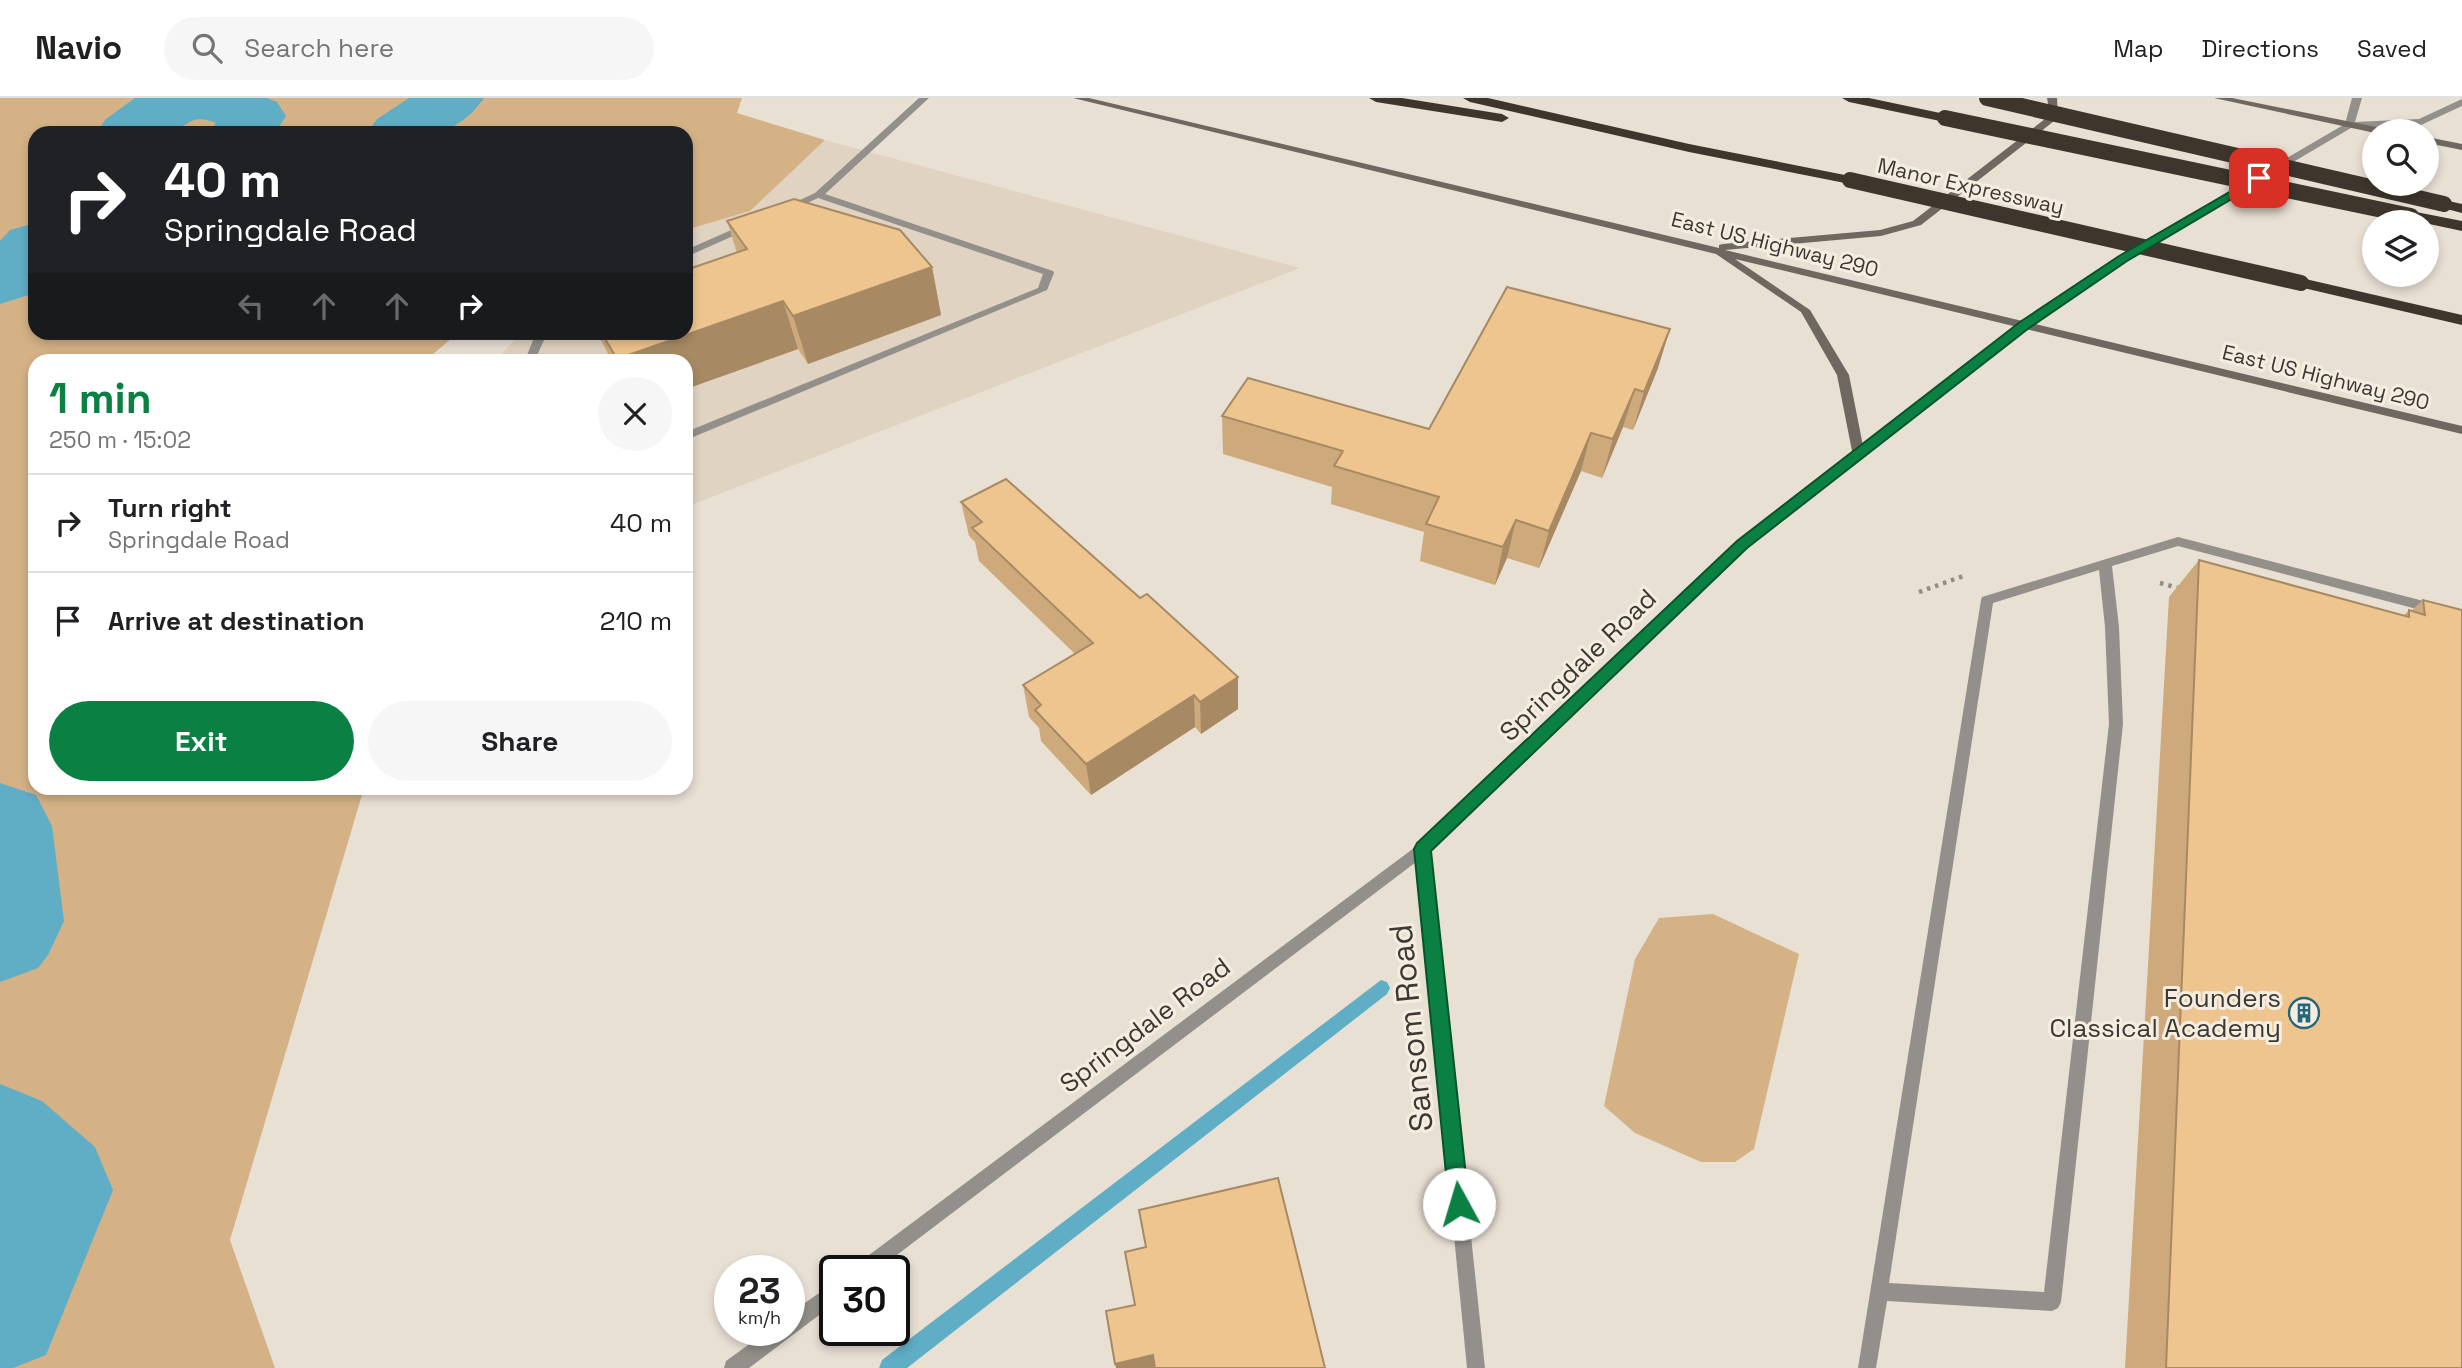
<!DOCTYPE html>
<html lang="en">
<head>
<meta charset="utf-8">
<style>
	:root { --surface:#fff; --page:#f6f6f6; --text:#202124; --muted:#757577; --line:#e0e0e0; --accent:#0b8043 }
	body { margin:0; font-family:"Space Grotesk",sans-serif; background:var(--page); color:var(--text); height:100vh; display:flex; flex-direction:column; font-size:26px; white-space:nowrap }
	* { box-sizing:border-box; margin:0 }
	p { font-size:23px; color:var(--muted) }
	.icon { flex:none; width:38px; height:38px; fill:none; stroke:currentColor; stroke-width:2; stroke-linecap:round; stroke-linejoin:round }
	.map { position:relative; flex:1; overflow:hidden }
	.sheet { position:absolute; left:28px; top:256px; width:665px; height:441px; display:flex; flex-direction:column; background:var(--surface); border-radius:21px; box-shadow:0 4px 10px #0003 }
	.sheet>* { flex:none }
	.top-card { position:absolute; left:28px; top:28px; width:665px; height:214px; border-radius:21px; box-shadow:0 4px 10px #0003; background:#202124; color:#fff; overflow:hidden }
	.controls { position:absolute; left:2362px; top:21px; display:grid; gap:14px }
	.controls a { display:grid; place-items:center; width:77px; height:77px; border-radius:50%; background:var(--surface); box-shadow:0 4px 10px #0003; font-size:35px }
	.speed { position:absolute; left:714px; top:1157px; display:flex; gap:14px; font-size:35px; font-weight:700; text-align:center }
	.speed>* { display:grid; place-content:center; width:91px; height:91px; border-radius:50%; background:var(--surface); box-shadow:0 4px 10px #0003; line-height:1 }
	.speed small { font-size:18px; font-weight:400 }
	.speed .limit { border:4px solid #111; border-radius:10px; background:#fff; color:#111 }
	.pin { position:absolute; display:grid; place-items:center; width:60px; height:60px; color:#fff; margin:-30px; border-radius:14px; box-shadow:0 4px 10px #0006 }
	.me { position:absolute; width:77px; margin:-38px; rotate:354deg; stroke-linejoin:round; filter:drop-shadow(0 0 5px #0008) }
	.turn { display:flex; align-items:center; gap:24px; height:147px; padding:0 21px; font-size:32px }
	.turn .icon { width:91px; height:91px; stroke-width:2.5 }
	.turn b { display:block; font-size:49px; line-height:60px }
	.lanes { display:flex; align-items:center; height:66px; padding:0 21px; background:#0003; justify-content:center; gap:35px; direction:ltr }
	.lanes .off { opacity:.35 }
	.round { display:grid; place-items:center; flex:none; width:74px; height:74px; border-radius:37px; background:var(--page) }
	.summary { display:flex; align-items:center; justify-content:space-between; height:119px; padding:0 21px }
	h1 { font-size:42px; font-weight:600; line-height:52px; color:var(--accent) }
	.primary-button { display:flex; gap:14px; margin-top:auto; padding:14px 21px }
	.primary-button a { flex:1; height:80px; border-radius:42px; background:var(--accent); color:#fff; font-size:28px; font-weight:600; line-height:80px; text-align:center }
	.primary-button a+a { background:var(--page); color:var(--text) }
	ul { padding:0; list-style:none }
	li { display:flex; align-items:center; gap:21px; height:98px; padding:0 21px; border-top:2px solid var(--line) }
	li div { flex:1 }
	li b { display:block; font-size:26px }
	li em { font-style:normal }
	header { display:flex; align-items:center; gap:42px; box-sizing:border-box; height:98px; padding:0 35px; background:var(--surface); border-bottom:2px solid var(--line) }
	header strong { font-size:33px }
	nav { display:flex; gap:38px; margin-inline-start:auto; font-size:24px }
	.search { width:490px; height:63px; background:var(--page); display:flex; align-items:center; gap:18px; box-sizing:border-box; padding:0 24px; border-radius:38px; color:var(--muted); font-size:26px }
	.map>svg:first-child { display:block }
</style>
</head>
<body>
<header>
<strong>Navio</strong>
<div class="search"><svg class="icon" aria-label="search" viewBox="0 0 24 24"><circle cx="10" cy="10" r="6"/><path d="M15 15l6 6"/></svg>Search here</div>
<nav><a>Map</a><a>Directions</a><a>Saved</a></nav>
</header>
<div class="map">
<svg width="2462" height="1270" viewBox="0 0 2462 1270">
	<rect width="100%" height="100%" fill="#e9e0d4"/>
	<path fill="#e1d3c1" d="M825,42L1300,170L686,409V262H496L521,235L686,234V132L750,113Z"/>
	<g fill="#d4b286">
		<path d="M0,0H742L737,15L825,42L750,113L686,132V35H35V234L458,235L426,262H35V690H364L230,1142L275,1270H0Z"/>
		<path d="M1713,816L1799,856L1754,1051L1735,1064H1701L1635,1035L1604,1008L1635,861L1659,820Z"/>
	</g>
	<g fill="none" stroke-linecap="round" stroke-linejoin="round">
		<path fill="#60adc6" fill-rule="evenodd" d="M1381,882L1387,884L1390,890L1387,896L907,1270H879L882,1262Z"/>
		<g fill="#60adc6" fill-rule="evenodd">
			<path d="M135,0H267L277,4L286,18L275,35H209L216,25C189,14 188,30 170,35C154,39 114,35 96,35L106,21Z"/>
			<path d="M409,0H484C452,46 416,35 367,35L377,21Z"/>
			<path d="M35,125V195L0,206V143L10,132Z"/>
			<path d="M0,685L36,697L52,728L64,823L48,857L38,870L0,884Z"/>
			<path d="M0,986L42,1003L95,1049L113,1092L46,1257L13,1270H0Z"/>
		</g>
		<g stroke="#938c84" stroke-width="4.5" stroke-dasharray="3.5 5" stroke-linecap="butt">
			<path d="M2160,485L2182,491"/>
			<path d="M1919,494L1966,477"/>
		</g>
		<g fill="#938f8a" fill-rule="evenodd">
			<path d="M919,0H929L825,96L1053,173L1054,175L1047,192L686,342V334L1038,190L1043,176L818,100L792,112L783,110L815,95Z"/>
			<path d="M747,125L752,128L751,130L686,159V152Z"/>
			<path d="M539,234H552L544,242L535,262H525L534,240Z"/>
			<path d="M2178,439L2462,513V523L2178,448L2112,468L2119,529L2123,626L2061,1204L2058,1210L2052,1213L1887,1203L1876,1270H1858L1981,502L1982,499ZM2099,472L2105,529L2109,626L2044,1194L1889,1185L1993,505Z"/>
		</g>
		<path fill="#938f8a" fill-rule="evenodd" d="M1423,745L1428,747L1430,751L1485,1270H1467L1416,751L1418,747Z"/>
		<g fill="#938f8a" fill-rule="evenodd">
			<path d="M2352,0H2362L2355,24L2419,21L2462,1V8L2421,27L2351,30L2127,162L2029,229L1746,450L1428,755L877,1172H854L857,1166L1418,747L1738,444L2021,225L2119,158L2345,26Z"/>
			<path d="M835,1184V1205L749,1270H724L726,1263L769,1232H789V1216Z"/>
		</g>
		<g fill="#6e6861" fill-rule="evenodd">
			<path d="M1073,0H1089L1719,150V147L1723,146L1880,132L1913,123L2050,17L2047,0H2057L2058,20L1921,127L1881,138L1725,152L2462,328V336L1735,161L1810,212L1849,277L1865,358L1859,362L1853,358L1837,277L1801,214L1716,156Z"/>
			<path d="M2214,0H2232L2381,30L2386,33L2375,35Z"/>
			<path d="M2427,39L2462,46V52L2427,45Z"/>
		</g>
		<g fill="#3e362d" fill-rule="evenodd">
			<path d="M1369,0H1402L1502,16L1509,20L1502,24L1376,4Z"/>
			<path d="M1463,0H1488L1689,46L1850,78L1857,82L1850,86L1689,54L1470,4Z"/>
			<path d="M1842,0H1869L1945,16L1952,20L1945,24L1849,4Z"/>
			<path d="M2444,102L2462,106V115L2439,109L2437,106L2439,103Z"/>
			<path d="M2411,113L2462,123V133L2406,121L2403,118Z"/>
			<path d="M2301,180L2462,217V227L2295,188L2293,185L2295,182Z"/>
		</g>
		<g stroke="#3e362d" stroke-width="16">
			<path d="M1987,0L2444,106"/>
			<path d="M1945,20L2411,118"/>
			<path d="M1850,82L2301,185"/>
		</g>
	</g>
	<g fill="#cea97b">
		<path d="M727,123L932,169L941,217L808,266L798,251L686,291V262H611L597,234H601L737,155Z"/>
		<path d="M1658,270L1633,332L1623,329L1602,380L1581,373L1539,470L1507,460L1495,487L1420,463L1424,434L1331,406L1332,389L1223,356L1222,318L1429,331Z"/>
		<path d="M961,404L1140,500L1238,579V611L1201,636L1195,629L1091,697L1041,643L1039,630L1029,619L1023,587L1075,556L979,463L975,444L969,438Z"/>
		<path d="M2199,462L2403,518L2409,512L2411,513L2423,502L2462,512V1270H2125L2169,499Z"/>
	</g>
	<g fill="#a78a64">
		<path d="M932,169L941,217L808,266L793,218Z"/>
		<path d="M783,203L798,251L686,291V262H617V261Z"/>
		<path d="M1670,231L1658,270L1633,332L1644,294Z"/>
		<path d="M1635,291L1623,329L1602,380L1613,341Z"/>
		<path d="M1591,335L1581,373L1539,470L1549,433Z"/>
		<path d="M1516,422L1507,460L1495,487L1503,449Z"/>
		<path d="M1238,579V611L1201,636L1200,604Z"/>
		<path d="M1194,597L1195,629L1091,697L1086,666Z"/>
		<path d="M1153,1257L1156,1270H1116L1115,1266Z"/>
	</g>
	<g fill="#efc58f" stroke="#a78a64" stroke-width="2">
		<path d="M794,101L900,132L932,169L793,218L783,203L617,261L601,234H686V172L747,151L727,123Z"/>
		<path d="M1507,189L1670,231L1644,294L1635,291L1613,341L1591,335L1549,433L1516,422L1503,449L1426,426L1439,399L1334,368L1343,353L1222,318L1248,280L1429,331Z"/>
		<path d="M1006,381L1140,500L1147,496L1238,579L1200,604L1194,597L1086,666L1035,612L1041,607L1023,587L1093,545L972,430L982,424L961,404Z"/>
		<path d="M2199,462L2409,519V512L2425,517L2423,502L2462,512V1270H2166Z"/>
		<path d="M1278,1080L1325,1270H1155L1153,1257L1115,1266L1106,1213L1135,1207L1125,1154L1146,1149L1139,1112Z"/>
	</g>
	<path fill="#0b8043" stroke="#07532c" stroke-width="2" d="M2259,77L2264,80L2262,83L2127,163L2029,230L1747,450L1431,753L1469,1106L1466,1113L1459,1116L1452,1113L1449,1106L1414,751L1417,745L1737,443L2020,224L2119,158Z"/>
	<defs>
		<g id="building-ring" transform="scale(1.575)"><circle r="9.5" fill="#f6ede1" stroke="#25667a" stroke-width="1.5"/><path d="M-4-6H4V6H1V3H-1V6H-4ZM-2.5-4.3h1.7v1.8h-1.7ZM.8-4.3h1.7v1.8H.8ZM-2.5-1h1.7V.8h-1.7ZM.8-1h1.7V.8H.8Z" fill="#25667a"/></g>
	</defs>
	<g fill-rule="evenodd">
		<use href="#building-ring" x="2304" y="915"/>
	</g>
	<g text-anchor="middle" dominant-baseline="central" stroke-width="6" stroke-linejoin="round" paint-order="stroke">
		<g font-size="21" fill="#3c3834" stroke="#f6ede1">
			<text transform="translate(1971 88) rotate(13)">Manor Expressway</text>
			<text transform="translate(1775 146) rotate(14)">East US Highway 290</text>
			<text transform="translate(2326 279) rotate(14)">East US Highway 290</text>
		</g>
		<g font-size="26" fill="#3c3834" stroke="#f6ede1">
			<text transform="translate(1578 567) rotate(-44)">Springdale Road</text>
			<text transform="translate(1145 927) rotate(-37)">Springdale Road</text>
		</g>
		<g font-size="26" fill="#3c3834" stroke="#f6ede1" text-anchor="end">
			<text x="2281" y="900">Founders<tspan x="2281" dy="30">Classical Academy</tspan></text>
		</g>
		<g font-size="32" fill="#3c3834" stroke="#f6ede1">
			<text transform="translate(1411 930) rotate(-96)">Sansom Road</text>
		</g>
	</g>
</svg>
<div class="controls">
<a><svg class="icon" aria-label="search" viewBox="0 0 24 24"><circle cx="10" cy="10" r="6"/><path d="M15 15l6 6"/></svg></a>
<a><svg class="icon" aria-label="layers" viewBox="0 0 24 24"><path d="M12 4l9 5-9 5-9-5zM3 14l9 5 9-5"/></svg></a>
</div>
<div class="speed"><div>23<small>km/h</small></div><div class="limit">30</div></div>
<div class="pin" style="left:2259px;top:80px;background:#d93025"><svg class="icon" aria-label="arrive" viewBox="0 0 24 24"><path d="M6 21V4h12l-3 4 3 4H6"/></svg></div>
<svg class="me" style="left:1459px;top:1106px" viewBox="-20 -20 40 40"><circle r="19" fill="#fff"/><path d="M0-13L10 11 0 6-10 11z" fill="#0b8043"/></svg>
<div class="top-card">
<div class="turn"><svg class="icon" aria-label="right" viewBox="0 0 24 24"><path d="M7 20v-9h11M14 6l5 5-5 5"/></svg><div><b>40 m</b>Springdale Road</div></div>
<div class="lanes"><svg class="icon off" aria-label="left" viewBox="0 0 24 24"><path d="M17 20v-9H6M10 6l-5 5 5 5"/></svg><svg class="icon off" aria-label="ahead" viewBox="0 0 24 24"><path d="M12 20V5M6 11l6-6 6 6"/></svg><svg class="icon off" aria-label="ahead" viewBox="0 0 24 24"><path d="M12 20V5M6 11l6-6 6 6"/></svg><svg class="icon" aria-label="right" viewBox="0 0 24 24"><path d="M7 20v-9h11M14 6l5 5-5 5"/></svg></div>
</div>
<section class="sheet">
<div class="summary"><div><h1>1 min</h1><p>250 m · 15:02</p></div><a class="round"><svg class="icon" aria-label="close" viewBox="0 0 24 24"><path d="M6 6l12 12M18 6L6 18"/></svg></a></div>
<ul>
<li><svg class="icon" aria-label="right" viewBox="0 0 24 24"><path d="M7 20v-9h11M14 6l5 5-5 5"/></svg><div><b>Turn right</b><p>Springdale Road</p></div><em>40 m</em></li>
<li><svg class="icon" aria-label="arrive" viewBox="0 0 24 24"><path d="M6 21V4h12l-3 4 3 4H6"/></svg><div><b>Arrive at destination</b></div><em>210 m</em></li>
</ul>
<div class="primary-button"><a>Exit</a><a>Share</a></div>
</section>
</div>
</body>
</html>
